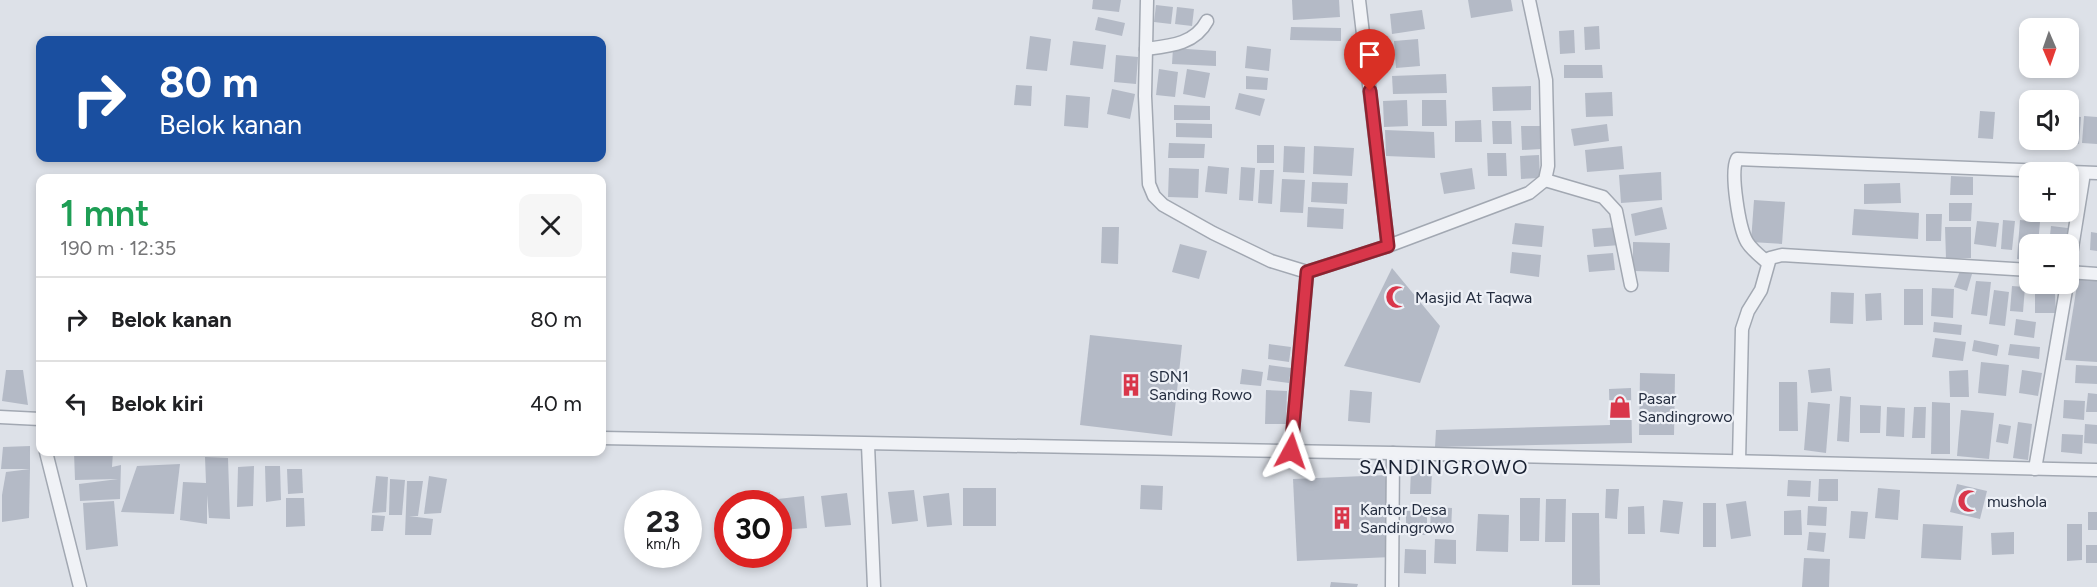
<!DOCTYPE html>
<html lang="id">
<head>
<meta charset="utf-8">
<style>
	:root { --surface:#fff; --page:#f6f6f6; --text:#202124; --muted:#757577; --line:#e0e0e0 }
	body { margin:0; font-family:Figtree,sans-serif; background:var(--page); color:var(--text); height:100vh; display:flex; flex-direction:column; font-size:22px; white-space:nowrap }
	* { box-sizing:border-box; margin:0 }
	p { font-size:20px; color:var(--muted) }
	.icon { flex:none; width:33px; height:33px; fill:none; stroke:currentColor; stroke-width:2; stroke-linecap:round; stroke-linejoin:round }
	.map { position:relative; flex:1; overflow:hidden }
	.sheet { position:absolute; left:36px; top:174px; width:570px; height:282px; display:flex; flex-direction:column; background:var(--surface); border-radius:12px; box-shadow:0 3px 9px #0003 }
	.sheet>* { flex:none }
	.banner { position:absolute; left:36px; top:36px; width:570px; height:126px; border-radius:12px; box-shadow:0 3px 9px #0003; background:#1a4fa0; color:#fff; overflow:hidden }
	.needle { width:39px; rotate:178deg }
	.buttons { position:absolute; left:2019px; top:18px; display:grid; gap:12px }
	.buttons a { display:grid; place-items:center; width:60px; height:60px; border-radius:12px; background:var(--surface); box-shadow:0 3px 9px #0003; font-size:30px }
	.speed { position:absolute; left:624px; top:490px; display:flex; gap:12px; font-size:30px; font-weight:700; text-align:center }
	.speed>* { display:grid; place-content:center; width:78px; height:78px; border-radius:50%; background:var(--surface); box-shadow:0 3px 9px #0003; line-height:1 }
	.speed small { font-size:15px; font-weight:400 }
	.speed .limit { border:9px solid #d22; background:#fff; color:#111 }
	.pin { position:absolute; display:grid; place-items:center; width:51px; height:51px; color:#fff; margin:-62px -26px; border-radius:50% 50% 50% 0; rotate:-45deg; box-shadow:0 0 6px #0007 }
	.pin .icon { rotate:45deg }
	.me { position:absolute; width:66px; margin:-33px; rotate:5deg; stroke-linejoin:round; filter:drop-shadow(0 0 4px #0008) }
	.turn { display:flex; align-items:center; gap:21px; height:126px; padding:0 24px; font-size:27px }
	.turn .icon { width:78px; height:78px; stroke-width:2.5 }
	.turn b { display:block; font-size:42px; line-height:51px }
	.round { display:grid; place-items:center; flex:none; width:63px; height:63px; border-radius:12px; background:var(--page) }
	.overview { display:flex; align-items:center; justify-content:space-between; height:102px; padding:0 24px }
	h1 { font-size:36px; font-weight:600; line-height:45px; color:#1e9e55 }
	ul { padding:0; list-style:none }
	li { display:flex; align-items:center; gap:18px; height:84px; padding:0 24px; border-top:2px solid var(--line) }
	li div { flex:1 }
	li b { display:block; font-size:22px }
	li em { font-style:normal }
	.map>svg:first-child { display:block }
</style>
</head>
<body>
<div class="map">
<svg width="2097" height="587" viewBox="0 0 2097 587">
	<rect width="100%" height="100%" fill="#dde1e8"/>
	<g fill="#b4bac6">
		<path d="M1093,0H1121L1119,12L1092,9Z"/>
		<path d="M1292,0H1339L1340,17L1293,20Z"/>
		<path d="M1468,0H1511L1513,11L1471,18Z"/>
		<path d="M1156,5L1173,7L1171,24L1154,22Z"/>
		<path d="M1177,7L1194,9L1192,26L1175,24Z"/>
		<path d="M1422,10L1425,29L1392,34L1390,14Z"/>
		<path d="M1098,17L1125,23L1122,36L1095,30Z"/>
		<path d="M1599,26L1600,49L1585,50L1584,27Z"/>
		<path d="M1291,27L1341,28V41L1290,40Z"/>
		<path d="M1574,30L1575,53L1560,54L1559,31Z"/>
		<path d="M1030,36L1051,39L1047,71L1026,69Z"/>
		<path d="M1418,39L1420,66L1396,68L1394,41Z"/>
		<path d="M1073,41L1106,45L1103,69L1070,65Z"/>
		<path d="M1247,46L1271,49L1269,71L1245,68Z"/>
		<path d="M1173,48L1216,51V66L1172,64Z"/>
		<path d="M1116,55L1138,57L1136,84L1114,82Z"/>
		<path d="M1564,65H1602L1603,78H1564Z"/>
		<path d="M1159,69L1178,72L1175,97L1156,95Z"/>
		<path d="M1187,69L1210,73L1205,98L1183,94Z"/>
		<path d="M1446,74L1447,93L1393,94L1392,76Z"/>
		<path d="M1246,76L1268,78L1267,90L1246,89Z"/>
		<path d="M1016,85L1032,86L1031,106L1014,105Z"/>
		<path d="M1531,86V110L1493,111L1492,87Z"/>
		<path d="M1112,89L1135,94L1130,119L1107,114Z"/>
		<path d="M1612,92L1613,116L1586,117L1585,93Z"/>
		<path d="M1239,93L1265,99L1260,116L1235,109Z"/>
		<path d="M1066,95L1090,97L1088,128L1064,126Z"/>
		<path d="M1407,100L1408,126L1384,127L1383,101Z"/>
		<path d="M1422,100H1446L1447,126H1422Z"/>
		<path d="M1174,105L1210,106V120H1174Z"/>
		<path d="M1980,111L1995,112L1993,139L1978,138Z"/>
		<path d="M2068,116L2081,117L2079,144L2065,143V140H2068Z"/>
		<path d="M2084,116L2097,117V144L2082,143Z"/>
		<path d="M1481,120L1482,142H1455V121Z"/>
		<path d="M1492,121H1511L1512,144H1493Z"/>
		<path d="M1176,123L1212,124V138L1176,137Z"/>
		<path d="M1607,124L1609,141L1574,146L1571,129Z"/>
		<path d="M1521,126H1540L1541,149L1522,150Z"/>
		<path d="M1385,130L1434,132L1435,158L1386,156Z"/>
		<path d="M1169,143L1205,144L1204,158H1168Z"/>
		<rect x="1257" y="145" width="17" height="18"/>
		<path d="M1284,146L1305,147L1304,173L1283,172Z"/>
		<path d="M1314,146L1354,148L1352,176L1313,174Z"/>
		<path d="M1622,146L1624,169L1587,172L1585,150Z"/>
		<path d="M1487,153H1506L1507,176H1488Z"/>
		<path d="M1539,155L1540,178L1521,179L1520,156Z"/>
		<path d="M1208,166L1229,168L1227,194L1205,192Z"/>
		<path d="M1241,167L1255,168L1253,201L1239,200Z"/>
		<path d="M1169,168L1199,169L1198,198L1168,197Z"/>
		<path d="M1472,168L1475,189L1444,194L1440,173Z"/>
		<path d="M1260,170H1274L1272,204L1258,203Z"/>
		<path d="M1661,172L1662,200L1621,203L1619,175Z"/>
		<path d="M1951,176L1973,177V195H1950Z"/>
		<path d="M1282,179L1305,180L1303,213L1280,212Z"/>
		<path d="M1312,182L1348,183L1347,204L1311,202Z"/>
		<path d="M1900,183L1901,203L1864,204V184Z"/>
		<path d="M1754,200L1785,202L1782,244L1751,242Z"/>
		<path d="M1949,203H1972L1971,221H1949Z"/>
		<path d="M1308,207L1344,209L1343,229L1307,227Z"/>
		<path d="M1662,207L1667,229L1635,236L1631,214Z"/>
		<path d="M1854,209L1919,213L1918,239L1852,235Z"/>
		<path d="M1926,214H1942L1941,241H1926Z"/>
		<path d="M2003,220L2015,221L2012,250L2001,249Z"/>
		<path d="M2020,220L2040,222L2038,244H2030V260L2017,259Z"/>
		<path d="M1977,221L1999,223L1996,247L1974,244Z"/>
		<path d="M1515,223L1544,226L1542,247L1512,244Z"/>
		<path d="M2051,226L2068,228L2067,244H2049Z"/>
		<path d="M1102,227H1119L1118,264L1101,263Z"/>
		<path d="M1618,227L1620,245L1594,247L1592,229Z"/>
		<path d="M1945,227H1971V258L1946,259Z"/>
		<path d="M2091,232L2097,233V251L2090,250Z"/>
		<path d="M1633,242L1670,243L1669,272L1633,271Z"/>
		<path d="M1180,244L1207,251L1199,279L1172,272Z"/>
		<path d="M1512,252L1541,255L1539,277L1510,273Z"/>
		<path d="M1613,253L1615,270L1589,272L1587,255Z"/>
		<path d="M1392,268L1440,326L1420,383L1344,366Z"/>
		<path d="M1960,271L1972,274L1967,291L1954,287Z"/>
		<path d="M2078,279L2097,281V362L2065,360Z"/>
		<path d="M1976,281L1991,282L1987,316L1971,314Z"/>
		<path d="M2012,286L2025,287L2023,312L2010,311Z"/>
		<path d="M1932,288L1954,289L1953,318L1931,316Z"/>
		<rect x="1904" y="289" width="19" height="36"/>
		<path d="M1994,290L2009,292L2005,326L1989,324Z"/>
		<path d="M1831,292L1854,293L1853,324L1830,323Z"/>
		<path d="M1881,293L1882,320L1866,321L1865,294Z"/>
		<path d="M2035,294H2055L2056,313H2035Z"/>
		<path d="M2016,319L2036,322L2034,338L2014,335Z"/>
		<path d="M1934,322L1962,325L1961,335L1933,332Z"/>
		<path d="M1090,335L1182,345L1172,436L1080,425Z"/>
		<path d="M1935,338L1966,342L1963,361L1932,357Z"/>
		<path d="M1974,340L1999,345L1997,356L1972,351Z"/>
		<path d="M1269,344L1291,347L1289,362L1268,359Z"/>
		<path d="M2010,344L2040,347L2039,359L2008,355Z"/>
		<path d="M1981,362L2009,365L2006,396L1978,393Z"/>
		<path d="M1269,365L1291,368L1289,383L1267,380Z"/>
		<path d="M2076,365L2097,366V384L2075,383Z"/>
		<path d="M1830,368L1832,391L1811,393L1808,370Z"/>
		<path d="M1242,369L1263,372L1261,386L1240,384Z"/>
		<path d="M6,370H23L28,405L2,401Z"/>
		<path d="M1968,370L1969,397H1950L1949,371Z"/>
		<path d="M2022,370L2042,373L2038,396L2019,393Z"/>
		<path d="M1640,373L1675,374L1674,435H1639Z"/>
		<path d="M1779,382H1797L1798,431H1779Z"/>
		<path d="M1631,388L1632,443L1435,447L1436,430L1610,425L1609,389Z"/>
		<path d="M1266,390L1287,391L1286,424H1265Z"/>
		<path d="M1350,390L1372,392L1370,423L1348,421Z"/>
		<path d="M2088,393L2097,394V412H2086Z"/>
		<path d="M1840,396L1851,397L1849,442L1837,441Z"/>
		<path d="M2064,400L2085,401L2084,420L2063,418Z"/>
		<path d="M1808,402L1830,404L1826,453L1804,450Z"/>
		<path d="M1932,402L1950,403V454H1931Z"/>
		<path d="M1860,405L1881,406L1880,433H1860Z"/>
		<path d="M1887,407L1905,408L1904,437L1886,436Z"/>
		<path d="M1914,407H1926L1925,438H1912Z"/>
		<path d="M1961,410L1994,413L1989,459L1957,456Z"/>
		<path d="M2018,422L2032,424L2028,460L2013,458Z"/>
		<path d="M1999,424L2011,426L2008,444L1996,442Z"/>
		<path d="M2085,424L2097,425V444L2084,443Z"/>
		<path d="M2062,434L2083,435L2082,454L2061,452Z"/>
		<path d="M30,446V469H1L3,447Z"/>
		<path d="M74,452H113L112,467L121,465L120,499L80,501L79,484L118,479L75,480Z"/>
		<path d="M205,457L228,458L230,519L209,518L207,495V524L180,520L183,482L206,483Z"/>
		<path d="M180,464L174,514L121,512L137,466Z"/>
		<path d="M254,466L253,506L237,507L238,467Z"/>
		<path d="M265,466H280L281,500L266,502Z"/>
		<path d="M30,469L29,518L2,522V495L6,472Z"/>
		<path d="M287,469H302L303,493L288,494Z"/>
		<path d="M1411,469L1432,470L1431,494H1410Z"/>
		<path d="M1388,475L1392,557L1297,561L1293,479Z"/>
		<path d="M376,476L388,477L386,512L372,513Z"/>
		<path d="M429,476L447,479L441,513L424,514Z"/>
		<path d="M390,479L405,480L402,515H389Z"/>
		<path d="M1819,479H1838V501H1818Z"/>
		<path d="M1788,480L1811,481L1810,497L1787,496Z"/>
		<path d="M407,481H423L418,516H409L433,519L431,535H405Z"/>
		<path d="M1957,484L1987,491L1980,519L1950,512Z"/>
		<path d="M1141,485L1163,486L1162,510L1140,509Z"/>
		<rect x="963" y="488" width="33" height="38"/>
		<path d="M1878,488L1900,490L1898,520L1875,518Z"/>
		<path d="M1606,489H1619L1617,519L1605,518Z"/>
		<path d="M914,490L918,521L892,524L888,492Z"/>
		<path d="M770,492L771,504H744V495Z"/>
		<path d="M847,493L851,525L825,527L821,496Z"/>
		<path d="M949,493L952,525L927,527L923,496Z"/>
		<path d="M804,496L807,528L782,530L778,499Z"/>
		<path d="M286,498H304L305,526L286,527Z"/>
		<path d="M1520,498H1540L1539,541H1520Z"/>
		<path d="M1546,499H1566L1565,542H1545Z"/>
		<path d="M1663,500L1683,502L1679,534L1660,532Z"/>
		<path d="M114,501L118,546L86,550L83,503Z"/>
		<path d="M1746,501L1751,536L1731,539L1726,504Z"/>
		<rect x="1703" y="503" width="13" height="44"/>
		<path d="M1644,506L1645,534H1628V507Z"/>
		<path d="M1808,506L1827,507L1826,526L1807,525Z"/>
		<path d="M1431,507L1452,508L1451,531H1430Z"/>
		<path d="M1801,510L1802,535H1784V511Z"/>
		<rect x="1406" y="511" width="21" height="24"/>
		<path d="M1851,511L1868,512L1865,539L1849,538Z"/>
		<rect x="2088" y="512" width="9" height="18"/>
		<path d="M1572,513H1599L1600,585H1572Z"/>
		<path d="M1478,514L1509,515L1508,552L1476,551Z"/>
		<path d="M372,515L385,516L383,531H371Z"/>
		<path d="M1923,524L1963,526L1961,560L1921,558Z"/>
		<path d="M2067,524H2082V560L2067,561Z"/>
		<path d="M1809,532L1826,533L1824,552L1807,550Z"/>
		<path d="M2014,532V554L1992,555L1991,533Z"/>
		<path d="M1435,539L1456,540V564L1434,563Z"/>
		<rect x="2086" y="545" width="11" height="18"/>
		<path d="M1405,549L1426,550V574L1404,573Z"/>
		<path d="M1804,558L1830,559L1829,587H1802Z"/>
		<path d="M1331,582L1358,584L1357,587H1330Z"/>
	</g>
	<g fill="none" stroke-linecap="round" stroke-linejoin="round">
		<g stroke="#a2a8b2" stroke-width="15">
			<g id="minor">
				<path d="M1147,0L1145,96L1149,184L1154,196L1163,205L1213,233L1271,261L1307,272L1388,246L1529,193L1545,180L1548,166L1546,80L1529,0"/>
				<path d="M1359,0L1388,246"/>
				<path d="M1146,49C1170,46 1195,44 1207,21"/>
				<path d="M1545,180L1603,197L1616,211L1631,285"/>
				<path d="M1767,262C1760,256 1752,250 1747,242C1739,228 1730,172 1737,159L2097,173"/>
				<path d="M2068,272L2097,274"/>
				<path d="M2068,273L2084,173"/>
				<path d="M0,417L40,419"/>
				<path d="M602,438L1393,453L2097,470"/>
				<path d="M868,445L874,587"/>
				<path d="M1291,451L1307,272"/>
				<path d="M46,452L80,587"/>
				<path d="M1739,461L1742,329L1748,311L1761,290L1770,258L1782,255L2030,270"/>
				<path d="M2035,469L2067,284"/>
				<path d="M1392,587L1393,453"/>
			</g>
		</g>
		<use href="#minor" stroke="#f0f2f6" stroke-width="12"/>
	</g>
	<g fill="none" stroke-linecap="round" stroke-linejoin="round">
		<g stroke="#8d2330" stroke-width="15">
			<path id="route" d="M1291,451L1307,272L1388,246L1370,91"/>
		</g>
		<use href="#route" stroke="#d9364a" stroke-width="10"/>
	</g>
	<defs>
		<g id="mosque-bare" transform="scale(1.8)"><path d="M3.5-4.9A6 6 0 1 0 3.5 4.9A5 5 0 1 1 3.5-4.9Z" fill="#d9364a" stroke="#edf0f6" stroke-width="2.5" paint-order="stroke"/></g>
		<g id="building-bare" transform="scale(1.8)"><path d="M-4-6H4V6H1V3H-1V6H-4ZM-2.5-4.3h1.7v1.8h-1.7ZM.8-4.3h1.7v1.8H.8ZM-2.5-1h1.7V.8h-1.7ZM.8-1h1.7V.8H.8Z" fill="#d9364a" stroke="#edf0f6" stroke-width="2.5" paint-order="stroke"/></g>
		<g id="shop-bare" transform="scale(1.8)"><path d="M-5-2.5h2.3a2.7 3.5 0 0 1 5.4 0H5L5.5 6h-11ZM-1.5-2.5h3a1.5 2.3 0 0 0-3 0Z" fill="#d9364a" stroke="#edf0f6" stroke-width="2.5" paint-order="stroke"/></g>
	</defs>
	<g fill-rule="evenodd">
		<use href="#mosque-bare" x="1397" y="297"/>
		<use href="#building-bare" x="1131" y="385"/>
		<use href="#shop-bare" x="1620" y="407"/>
		<use href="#mosque-bare" x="1969" y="501"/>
		<use href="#building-bare" x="1342" y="518"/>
	</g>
	<g text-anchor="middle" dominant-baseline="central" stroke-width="4.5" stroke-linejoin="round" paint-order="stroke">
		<g font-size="16" fill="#252e40" stroke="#edf0f6" text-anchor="start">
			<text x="1415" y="297">Masjid At Taqwa</text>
			<text x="1149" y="376">SDN1<tspan x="1149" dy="18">Sanding Rowo</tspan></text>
			<text x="1638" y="398">Pasar<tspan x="1638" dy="18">Sandingrowo</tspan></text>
			<text x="1987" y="501">mushola</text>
			<text x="1360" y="509">Kantor Desa<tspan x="1360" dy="18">Sandingrowo</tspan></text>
		</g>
		<g font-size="20" letter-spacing="1.5" fill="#182031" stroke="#edf0f6">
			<text x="1444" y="467">SANDINGROWO</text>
		</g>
	</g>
</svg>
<div class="buttons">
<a><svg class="needle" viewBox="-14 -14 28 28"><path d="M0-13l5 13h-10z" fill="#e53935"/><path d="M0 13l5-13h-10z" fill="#757577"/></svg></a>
<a><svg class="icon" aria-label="sound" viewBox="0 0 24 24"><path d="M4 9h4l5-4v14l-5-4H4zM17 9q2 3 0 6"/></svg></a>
<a>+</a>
<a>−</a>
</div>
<div class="speed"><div>23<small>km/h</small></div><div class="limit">30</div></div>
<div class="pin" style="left:1370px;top:91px;background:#d93025"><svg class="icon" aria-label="arrive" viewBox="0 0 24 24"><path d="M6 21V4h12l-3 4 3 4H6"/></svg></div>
<svg class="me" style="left:1291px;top:451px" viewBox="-20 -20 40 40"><path d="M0-17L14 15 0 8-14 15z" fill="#d9364a" stroke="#fff" stroke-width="4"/></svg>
<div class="banner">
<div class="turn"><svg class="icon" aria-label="right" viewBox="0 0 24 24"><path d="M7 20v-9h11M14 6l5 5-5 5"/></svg><div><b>80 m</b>Belok kanan</div></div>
</div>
<section class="sheet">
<div class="overview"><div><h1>1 mnt</h1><p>190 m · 12:35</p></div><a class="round"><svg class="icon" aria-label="close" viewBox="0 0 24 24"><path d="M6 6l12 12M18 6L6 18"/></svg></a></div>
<ul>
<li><svg class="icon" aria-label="right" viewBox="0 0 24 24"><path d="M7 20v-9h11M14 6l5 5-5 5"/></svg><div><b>Belok kanan</b></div><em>80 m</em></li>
<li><svg class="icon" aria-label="left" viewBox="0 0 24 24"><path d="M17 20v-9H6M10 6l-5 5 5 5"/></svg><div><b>Belok kiri</b></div><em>40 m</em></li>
</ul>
</section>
</div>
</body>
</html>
